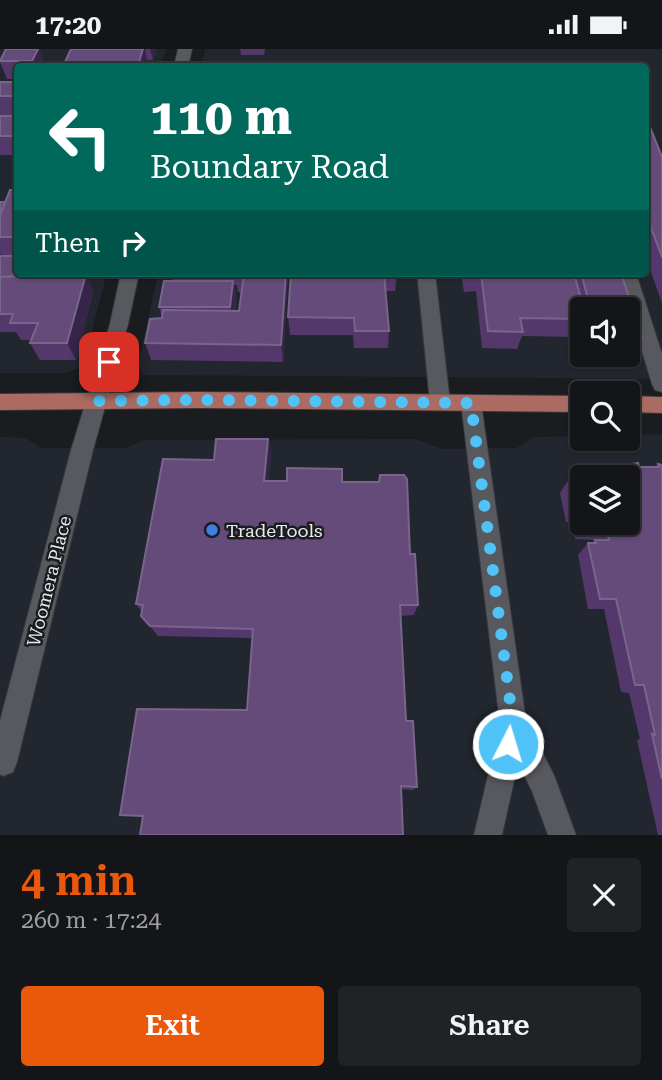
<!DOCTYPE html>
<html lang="en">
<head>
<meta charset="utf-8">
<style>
	:root { --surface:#141518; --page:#212225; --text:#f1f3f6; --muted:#9d9fa2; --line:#333437; --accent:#ea580c }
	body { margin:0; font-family:"Roboto Serif",serif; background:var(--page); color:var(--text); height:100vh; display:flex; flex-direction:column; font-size:26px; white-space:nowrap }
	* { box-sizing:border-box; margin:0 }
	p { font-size:23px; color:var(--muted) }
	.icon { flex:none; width:38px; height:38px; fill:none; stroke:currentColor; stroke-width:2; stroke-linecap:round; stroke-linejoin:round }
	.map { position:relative; height:786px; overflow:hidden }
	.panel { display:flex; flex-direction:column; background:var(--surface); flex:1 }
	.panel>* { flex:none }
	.banner { position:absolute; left:14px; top:14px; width:635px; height:214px; border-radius:7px; box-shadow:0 2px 5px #0004,0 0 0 2px var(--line); background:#00695c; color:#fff; overflow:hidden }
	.controls { position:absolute; left:570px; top:248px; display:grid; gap:14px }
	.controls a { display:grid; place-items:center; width:70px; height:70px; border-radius:7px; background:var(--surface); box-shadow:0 2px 5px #0004,0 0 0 2px var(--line); font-size:35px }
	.pin { position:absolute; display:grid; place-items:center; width:60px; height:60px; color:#fff; margin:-30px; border-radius:14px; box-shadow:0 4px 10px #0006 }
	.me { position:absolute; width:77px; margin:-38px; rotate:5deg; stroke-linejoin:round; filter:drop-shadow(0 0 5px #0008) }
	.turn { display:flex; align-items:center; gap:24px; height:147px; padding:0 21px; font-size:32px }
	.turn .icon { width:91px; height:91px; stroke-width:2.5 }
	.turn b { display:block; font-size:49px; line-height:60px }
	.then { display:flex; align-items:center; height:66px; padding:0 21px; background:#0003; gap:14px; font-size:26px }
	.round { display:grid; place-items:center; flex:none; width:74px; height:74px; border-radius:7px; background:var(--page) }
	.head { display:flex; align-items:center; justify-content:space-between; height:119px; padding:0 21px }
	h1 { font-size:42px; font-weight:600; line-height:52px; color:var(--accent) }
	.button { display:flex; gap:14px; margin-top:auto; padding:14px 21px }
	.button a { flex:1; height:80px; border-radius:7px; background:var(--accent); color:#fff; font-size:28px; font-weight:600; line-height:80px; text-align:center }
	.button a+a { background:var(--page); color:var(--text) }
	.status { display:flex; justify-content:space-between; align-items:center; height:49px; padding:0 35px; background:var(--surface); direction:ltr }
	.status svg { height:19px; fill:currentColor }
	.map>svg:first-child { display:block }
</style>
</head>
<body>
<div class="status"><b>17:20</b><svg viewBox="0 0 49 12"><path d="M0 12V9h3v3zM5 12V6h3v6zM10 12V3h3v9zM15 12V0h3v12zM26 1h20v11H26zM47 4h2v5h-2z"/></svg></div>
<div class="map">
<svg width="662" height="786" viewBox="0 0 662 786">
	<rect width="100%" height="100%" fill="#1a1c20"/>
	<g fill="#22262f" fill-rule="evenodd">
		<path d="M0,0H166L161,17L18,18V224H107L82,318L66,324H0Z"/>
		<path d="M205,0H662V330L143,326L138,316L158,224H646V18L202,17ZM583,261H628V306H583Z"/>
		<path d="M662,385V786H0V388L26,389L41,399H126L144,391L416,390L442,400L516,399L534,388L583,387V390H628V386ZM583,429H628V474H583Z"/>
	</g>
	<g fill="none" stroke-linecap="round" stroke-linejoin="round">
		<g stroke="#37383b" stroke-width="2">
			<g id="minor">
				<path d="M178,0H192L188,18H174Z"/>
				<path d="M121,224H139L128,275L93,401L17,713L13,723L3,727L0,725V672L71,401L110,275Z"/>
				<path d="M417,224H435L450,353L447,359L440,361L433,359L430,353Z"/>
				<path d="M618,224H636L662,305V343L655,341L652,335Z"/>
				<path d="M471,346L478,348L481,354L526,672L554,726L576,786H548L532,742L518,714L502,786H474L500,675L461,354L464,348Z"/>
			</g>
		</g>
		<g stroke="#37383b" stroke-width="2">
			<g id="major">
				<path d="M198,343L583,347V363L198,359L0,361V345Z"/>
				<path d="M628,347L662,348V364L628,363Z"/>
			</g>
		</g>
		<use href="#minor" fill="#57595e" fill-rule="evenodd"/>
		<use href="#major" fill="#ab6b62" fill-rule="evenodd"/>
	</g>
	<g fill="#54386c" fill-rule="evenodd">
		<path d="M6,0L46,17L18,18V30H7L0,13V10Z"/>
		<path d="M71,0H156L153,11H147L148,18H67L65,13Z"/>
		<path d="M240,0H265L264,6H241Z"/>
		<rect x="0" y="33" width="18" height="33"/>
		<rect x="0" y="67" width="18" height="39"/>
		<path d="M646,68L662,108V254L646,209Z"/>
		<path d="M18,141V206H1L0,204V188L5,153Z"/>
		<path d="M0,207L18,224H88L87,227L93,243L76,311H40L30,294L31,291H21L16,283H0Z"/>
		<path d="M171,224H288L283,313L151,311L145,294L162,269L159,258L173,232ZM234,236H237L238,243H241L239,262H235L236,250Z"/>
		<path d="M291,224H397L395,242H386L389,282L388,299H354L353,286H290L288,268Z"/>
		<path d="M461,224H621L642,288L631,305H628V261H583V278L578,288L522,287L517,300L482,299L476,242L464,243Z"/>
		<path d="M268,390L271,405L268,432L379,433L380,426L410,505L418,556L414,566L400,567L406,672L417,738L413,741L401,740L143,768L120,766L247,661L253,589L158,587L141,567L142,563L136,555L214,411Z"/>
		<path d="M658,415L662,416V786H658L637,691L640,690L629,644L621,643L604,560H588L578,506L588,494H592L595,491L575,490L572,474L566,473L560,444L569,430L595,426H615L622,417L655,418ZM583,429L628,474H583Z"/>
	</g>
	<g fill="#362548">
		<path d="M38,0H40L45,18H34L32,12Z"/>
		<path d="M143,0H145L148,15V18H140L139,13Z"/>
		<path d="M150,0H156L153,11Z"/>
		<path d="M79,224H88L87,227L93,243L76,311L67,294L83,234Z"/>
		<path d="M286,224H288L283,313L281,296Z"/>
		<path d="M233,232L236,250L233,275L230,258Z"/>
		<path d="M268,390L271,405L267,446L264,432Z"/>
	</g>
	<g fill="#644b7a" stroke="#79648c" stroke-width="2">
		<path d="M6,0H38L32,12H0Z"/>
		<path d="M71,0H143L139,13H65Z"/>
		<path d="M210,14L407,16L408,18H210Z"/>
		<path d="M67,16L141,17L67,18Z"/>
		<path d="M412,16L503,18H412Z"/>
		<rect x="0" y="33" width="18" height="14"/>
		<rect x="0" y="67" width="18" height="20"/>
		<path d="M646,68L662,108V208L646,165Z"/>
		<path d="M10,141H18V188H0V166Z"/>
		<path d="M0,153H5L0,166Z"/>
		<path d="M0,207H18V224H28L27,227L0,228Z"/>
		<path d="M236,224H286L281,296L145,294L150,270L162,269L163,261L239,262L244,225H235Z"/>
		<path d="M291,224H397L384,225L389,282H355L354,269L288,268Z"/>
		<path d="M468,224H574L584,261H583V270L520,269L523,283L488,282L481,224Z"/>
		<path d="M581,224H621L642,288H628V261H591Z"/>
		<path d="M86,225L67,294H30L38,274H10L13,265H0V228Z"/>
		<path d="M164,232H233L230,258H159Z"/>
		<path d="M216,390H268L264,432H287V419L342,420V433H379L380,426H404L407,430L410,505H415L418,556H400L406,672H413L417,738L401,737L403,786H140L143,767L120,766L137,660L247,661L253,580L150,577L141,567L143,556L136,555L163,410L214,411Z"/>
		<path d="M638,414L639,418H659L658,415L662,416V730L652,685L655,686L644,636H635L616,550H600L588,494H596L595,491H609L606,478H585V474H628V429H583V466L581,460H575L569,430L577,421H594L595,426H624L622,417Z"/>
	</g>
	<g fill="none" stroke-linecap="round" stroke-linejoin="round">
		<path stroke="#4fc3f7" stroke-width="12" stroke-dasharray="0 21.6" d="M109,313L97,352L198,351L471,354L513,675L508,695"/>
	</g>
	<circle fill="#3f7fe0" stroke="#1a1c20" stroke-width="2.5" cx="212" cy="481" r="7"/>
	<g text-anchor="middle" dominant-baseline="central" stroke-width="5" stroke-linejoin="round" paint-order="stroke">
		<g font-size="18" fill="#e9eaed" stroke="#1a1c20" text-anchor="start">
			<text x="226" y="481">TradeTools</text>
		</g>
		<g font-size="18" fill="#e9eaed" stroke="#1a1c20">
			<text transform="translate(49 532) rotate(-76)">Woomera Place</text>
		</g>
	</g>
</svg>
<div class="controls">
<a><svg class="icon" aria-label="sound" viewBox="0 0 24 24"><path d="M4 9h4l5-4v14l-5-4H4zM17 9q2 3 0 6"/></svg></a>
<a><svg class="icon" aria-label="search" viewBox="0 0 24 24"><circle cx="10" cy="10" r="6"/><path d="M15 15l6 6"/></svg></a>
<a><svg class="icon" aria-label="layers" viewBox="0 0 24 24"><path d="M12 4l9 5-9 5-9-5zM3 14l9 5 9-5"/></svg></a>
</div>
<div class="pin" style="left:109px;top:313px;background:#d93025"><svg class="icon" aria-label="arrive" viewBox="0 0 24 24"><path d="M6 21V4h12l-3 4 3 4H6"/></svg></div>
<svg class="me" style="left:508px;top:695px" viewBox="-20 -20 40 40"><circle r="17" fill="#4fc3f7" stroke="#fff" stroke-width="3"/><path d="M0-11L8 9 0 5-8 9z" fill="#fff"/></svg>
<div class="banner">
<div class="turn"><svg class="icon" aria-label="left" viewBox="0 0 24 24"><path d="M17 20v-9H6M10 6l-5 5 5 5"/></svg><div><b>110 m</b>Boundary Road</div></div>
<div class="then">Then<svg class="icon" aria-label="right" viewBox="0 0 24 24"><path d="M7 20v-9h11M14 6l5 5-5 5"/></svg></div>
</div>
</div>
<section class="panel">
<div class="head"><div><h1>4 min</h1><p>260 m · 17:24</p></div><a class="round"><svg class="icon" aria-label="close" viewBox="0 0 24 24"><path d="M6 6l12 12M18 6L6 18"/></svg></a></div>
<div class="button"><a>Exit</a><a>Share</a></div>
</section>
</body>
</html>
